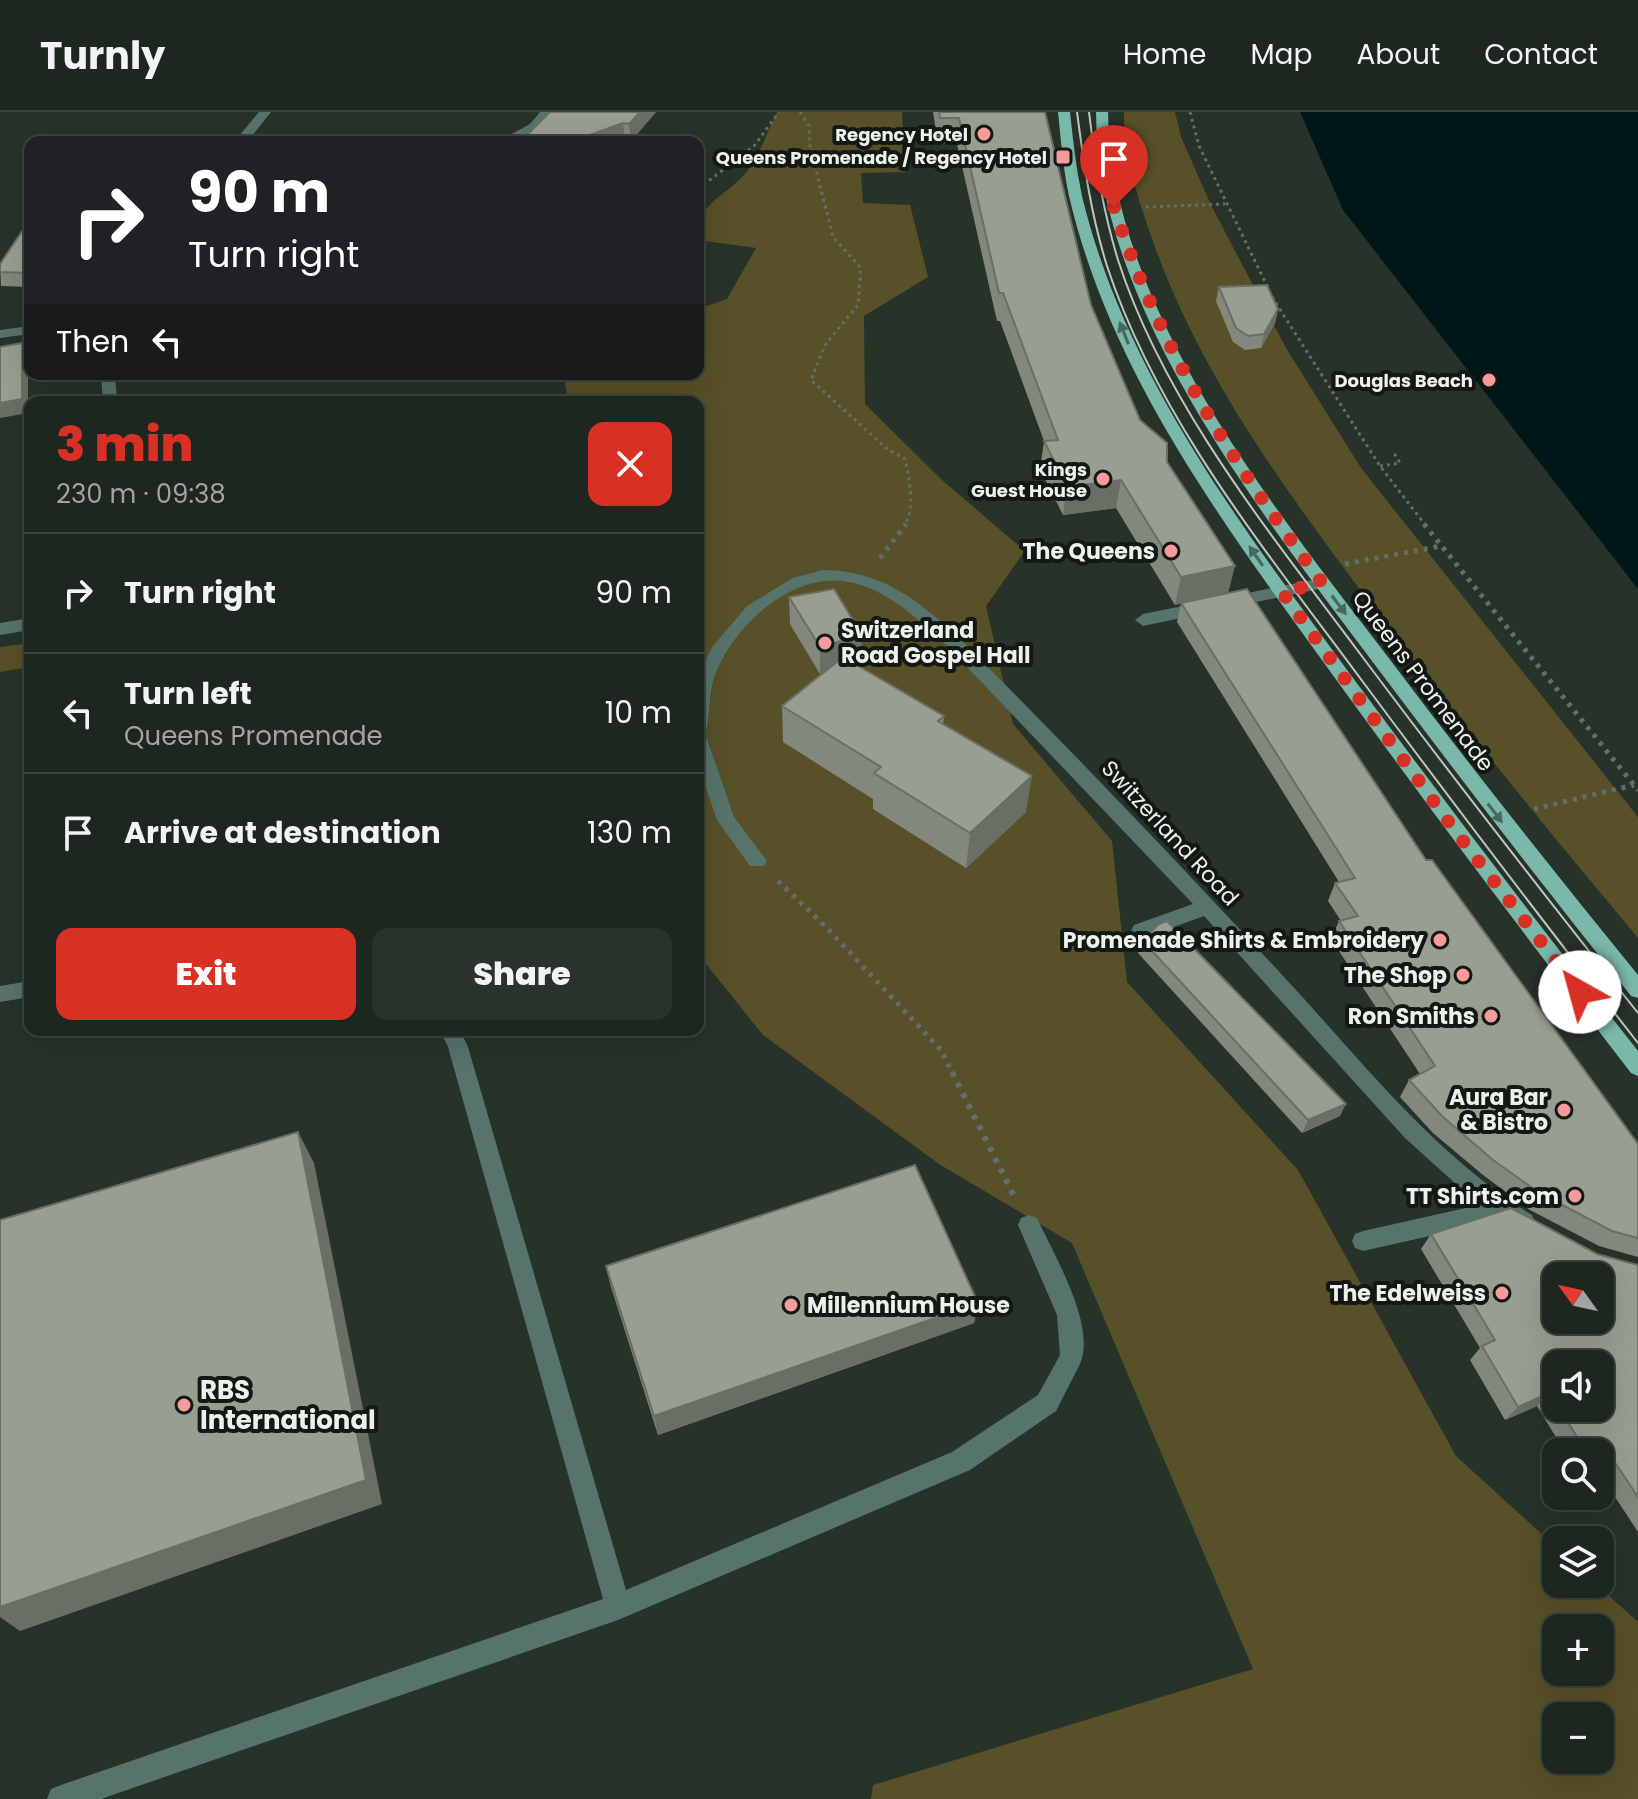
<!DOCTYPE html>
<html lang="en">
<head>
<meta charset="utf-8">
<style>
	:root { --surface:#1d261f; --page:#2a322c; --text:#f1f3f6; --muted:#a0a5a4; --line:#3b433d; --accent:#d93025 }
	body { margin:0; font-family:Poppins,sans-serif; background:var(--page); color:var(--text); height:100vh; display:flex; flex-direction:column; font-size:30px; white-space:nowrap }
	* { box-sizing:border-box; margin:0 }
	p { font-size:26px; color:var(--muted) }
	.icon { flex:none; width:44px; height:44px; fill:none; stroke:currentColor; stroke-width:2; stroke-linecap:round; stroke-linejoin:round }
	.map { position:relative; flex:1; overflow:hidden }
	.details { position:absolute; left:24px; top:284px; width:680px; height:640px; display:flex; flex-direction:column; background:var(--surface); border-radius:16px; box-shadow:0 8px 32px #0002,0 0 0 2px var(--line) }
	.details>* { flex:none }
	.hud { position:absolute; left:24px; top:24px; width:680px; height:244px; border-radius:16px; box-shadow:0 8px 32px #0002,0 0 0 2px var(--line); background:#202124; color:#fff; overflow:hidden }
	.needle { width:52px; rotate:303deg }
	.controls { position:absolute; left:1542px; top:1150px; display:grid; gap:16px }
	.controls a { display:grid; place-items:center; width:72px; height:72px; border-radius:16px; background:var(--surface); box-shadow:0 8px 32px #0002,0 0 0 2px var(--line); font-size:40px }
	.pin { position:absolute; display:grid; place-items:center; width:68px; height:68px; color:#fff; margin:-82px -34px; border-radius:50% 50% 50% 0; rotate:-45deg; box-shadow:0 0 8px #0007 }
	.pin .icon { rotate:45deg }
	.me { position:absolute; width:88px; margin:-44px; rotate:322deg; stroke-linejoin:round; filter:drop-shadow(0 0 6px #0008) }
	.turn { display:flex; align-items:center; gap:28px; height:168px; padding:0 32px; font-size:36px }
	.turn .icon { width:104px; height:104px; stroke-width:2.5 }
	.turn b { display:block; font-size:56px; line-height:68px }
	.then { display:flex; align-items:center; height:76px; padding:0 32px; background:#0003; gap:16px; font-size:30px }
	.round { display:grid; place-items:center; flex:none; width:84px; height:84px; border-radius:16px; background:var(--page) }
	.summary { display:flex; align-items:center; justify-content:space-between; height:136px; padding:0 32px }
	h1 { font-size:48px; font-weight:800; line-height:60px; color:var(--accent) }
	.button { display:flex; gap:16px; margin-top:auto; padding:16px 32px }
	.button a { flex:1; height:92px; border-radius:16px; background:var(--accent); color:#fff; font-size:32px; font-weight:800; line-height:92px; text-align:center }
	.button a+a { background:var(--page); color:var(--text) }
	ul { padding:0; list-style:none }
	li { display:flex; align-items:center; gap:24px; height:120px; padding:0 32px; border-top:2px solid var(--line) }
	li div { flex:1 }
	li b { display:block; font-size:30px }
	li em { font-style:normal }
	header { display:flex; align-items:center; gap:48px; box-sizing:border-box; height:112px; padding:0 40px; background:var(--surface); border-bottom:2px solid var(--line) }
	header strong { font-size:38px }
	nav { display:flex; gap:44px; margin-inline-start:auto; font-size:28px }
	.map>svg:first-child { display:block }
</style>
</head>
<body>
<header>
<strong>Turnly</strong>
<nav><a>Home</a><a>Map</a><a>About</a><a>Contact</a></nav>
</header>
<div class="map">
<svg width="1638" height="1687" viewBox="0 0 1638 1687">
	<rect width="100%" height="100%" fill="#273229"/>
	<g fill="#575028" fill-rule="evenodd">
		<path d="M777,0H902L905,60L861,61L863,91L910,93L928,165L864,204L865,292L942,368L1025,439L986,494L1013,612L1112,729L1127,870L1298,1058L1456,1344L1556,1435V1472H1596L1638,1510V1687H871L873,1673L1253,1557L1072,1131L939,1052L763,923L698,842V290H568L564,265L569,262H698V197L727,187L756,136L698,128C698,86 727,86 748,58C760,42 768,18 777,0ZM1556,1516H1600V1560H1556ZM1556,1604H1600V1648H1556Z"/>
		<path d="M1124,0H1175L1181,25L1211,93L1286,236L1361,356L1638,705V826C1541,710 1445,593 1355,471C1273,361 1193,249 1149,118C1136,80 1123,40 1124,0Z"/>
		<path d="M30,531V555L0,560V535Z"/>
	</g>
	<path fill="#00171a" d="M1300,0H1638V477L1343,98Z"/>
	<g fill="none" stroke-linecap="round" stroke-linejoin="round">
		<g stroke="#646e66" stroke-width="3" stroke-dasharray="3 4" stroke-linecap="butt">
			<path d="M800,0L809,14L810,34L833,125L861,156L858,193L825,233L811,268L886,336L905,347C909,366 916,397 904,414"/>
			<path d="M1190,0L1199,34L1268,176"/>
			<path d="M698,77L754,34L779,0"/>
			<path d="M1146,95L1225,92"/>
			<path d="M1272,185L1380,354L1426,414"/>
			<path d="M1380,354L1400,351L1394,341"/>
		</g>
		<g stroke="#646e66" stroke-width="5" stroke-dasharray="4 6" stroke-linecap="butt">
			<path d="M1424,412L1638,678"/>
			<path d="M880,446L906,412"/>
			<path d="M1345,452L1441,434"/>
			<path d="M1534,697L1634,673"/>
			<path d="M778,769L826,815L941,938L953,962"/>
		</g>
		<path stroke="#646e66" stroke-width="6" stroke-dasharray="5 7" stroke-linecap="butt" d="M952,960L1014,1084"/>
		<g fill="#56736c" fill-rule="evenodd">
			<path d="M259,0H271L247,30H234Z"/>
			<path d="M540,0H552C538,19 522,30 497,30L530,12Z"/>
			<path d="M30,214V222L0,226V218Z"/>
			<path d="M101,262H115L117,290H103Z"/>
			<path d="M823,458C882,459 917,487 958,525C1069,636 1178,750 1284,865C1362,949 1434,1043 1532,1103L1535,1110L1532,1117L1524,1120L1501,1108L1363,1139L1355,1136L1352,1129L1355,1122L1363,1119L1479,1093L1405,1026L1204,804L1141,827L1134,825L1131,819L1134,813L1193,792L946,533C919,508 887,477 849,470C793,459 736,512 716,560C709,577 710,597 707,615L699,621L707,627L734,705L767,749L764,754H750L717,708L698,653V562L713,534L747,494L793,466Z"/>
			<path d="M1322,466L1330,471L1328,475L1143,514L1135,508L1143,502Z"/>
			<path d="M30,506V518L0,523V511Z"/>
			<path d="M30,869V885L0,890V874Z"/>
			<path d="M440,918H460L468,935L626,1478L952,1340L1038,1283L1060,1243L1057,1203L1018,1113L1021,1106L1029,1103L1037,1106C1053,1141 1097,1214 1080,1252L1056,1299L970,1358L618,1508L101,1687H47L51,1677L61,1673L603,1487L448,935Z"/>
		</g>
		<g fill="#7ab8aa" fill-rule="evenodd">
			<path d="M1058,0H1070C1073,28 1076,56 1082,84C1126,267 1247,421 1356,570C1448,694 1542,817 1638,939V964L1631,961C1532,833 1435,704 1340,573C1232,423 1112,268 1069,84C1063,56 1061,28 1058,0Z"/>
			<path d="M1096,0H1108C1111,195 1274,396 1388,545C1469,653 1553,758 1638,863V886L1631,884C1544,775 1459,665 1375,553C1262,402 1097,196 1096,0Z"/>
		</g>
		<g stroke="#bdc5bf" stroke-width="2">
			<path d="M1077,0C1084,53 1091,103 1107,154C1158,309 1268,441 1363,570C1453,691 1545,812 1638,931"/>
			<path d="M1089,0C1095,51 1103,99 1118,148C1165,294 1274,426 1364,547C1454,667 1545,784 1638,901"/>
		</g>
	</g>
	<g fill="#83887c" fill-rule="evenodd">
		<path d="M550,0H656L631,29Z"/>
		<path d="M933,0H1045L1091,193L1140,308L1167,350L1228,481L1638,1032V1145L1599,1134L1530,1098L1483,1063L1433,1021L1400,985L1409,968L1420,962L1331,827L1339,809H1341L1328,789L1335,771L1339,770L1177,510L1181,491L1175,493L1116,396L1063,403L1040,357L1044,329L1000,209H997L957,32H938Z"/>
		<path d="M30,109V175L1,174L0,152Z"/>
		<path d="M1219,175L1278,197L1275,211L1261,236L1245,238L1233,230L1216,189Z"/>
		<path d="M789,485L861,550L855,552L944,604L943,612L1026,700L966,756L873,697V687L783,630L782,594L823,561L820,562L790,512Z"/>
		<path d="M1142,828L1340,1004L1302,1021L1138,841Z"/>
		<path d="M1431,1122L1597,1142L1638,1153V1420L1600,1362V1340H1565L1537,1294L1505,1308L1470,1248L1480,1236L1421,1137ZM1556,1252L1600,1296H1556Z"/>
		<path d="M606,1154L978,1191L974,1211L658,1323L611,1175Z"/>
	</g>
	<g fill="#6a6f65">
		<path d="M640,0H656L631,29L629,12Z"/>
		<path d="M623,11L625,28L619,30H570Z"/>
		<path d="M1278,197L1275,211L1261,236L1264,222Z"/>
		<path d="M22,231L28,246V301L0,306V291Z"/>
		<path d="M1121,368L1116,396L1063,403L1067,375Z"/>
		<path d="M1235,454L1228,482L1175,493L1181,465Z"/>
		<path d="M862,523L861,550L820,562V535Z"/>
		<path d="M1032,664L1026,700L966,756L970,721Z"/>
		<path d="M1346,992L1340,1004L1302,1021L1308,1008Z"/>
		<path d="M298,1020L314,1051L382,1392L20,1519L0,1505V1495Z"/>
		<path d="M978,1191L974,1211L658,1323L654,1304Z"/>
		<path d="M1549,1281L1537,1294L1505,1308L1518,1295Z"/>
		<path d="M1599,1327L1585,1340H1575L1582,1333Z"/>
	</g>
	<g fill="#989e90" stroke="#6a6f65" stroke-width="2" fill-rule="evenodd">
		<path d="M550,0H640L629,12L623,11L570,30H520Z"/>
		<path d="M939,0H1045L1091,193L1140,308L1167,331V350L1235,454L1181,465L1121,368L1067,375L1044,329L1058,328L1003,181H999L959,6H940Z"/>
		<path d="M29,109L30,161L0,160V152Z"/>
		<path d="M1267,173L1278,197L1264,222L1248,224L1236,216L1219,175Z"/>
		<path d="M22,231V287L0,291V235Z"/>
		<path d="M834,477L862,523L820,535L789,485Z"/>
		<path d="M1247,477L1426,748H1432L1638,1032V1126L1612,1119L1541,1082L1493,1048L1443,1005L1409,968L1435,954L1339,809L1358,804L1335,771L1355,766L1181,491Z"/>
		<path d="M843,545L944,604L938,609L1032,664L970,721L874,661L881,655L782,594Z"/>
		<path d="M1167,809L1346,992L1308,1008L1142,828L1159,812Z"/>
		<path d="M298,1020L366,1368L0,1495V1108Z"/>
		<path d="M915,1053L978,1191L654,1304L606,1154Z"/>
		<path d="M1511,1096L1597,1142L1638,1153V1385L1599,1327L1582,1333L1559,1296H1600V1252H1556V1292L1549,1281L1518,1295L1482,1234L1495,1228L1431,1122ZM1556,1164H1600V1208H1556Z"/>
	</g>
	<defs><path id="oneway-solid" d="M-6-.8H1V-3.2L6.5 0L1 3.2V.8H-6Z" transform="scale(2)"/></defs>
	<g fill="#46685f">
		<use href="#oneway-solid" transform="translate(1124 221) rotate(-112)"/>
		<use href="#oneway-solid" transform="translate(1256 444) rotate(-125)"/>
		<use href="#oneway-solid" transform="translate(1339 493) rotate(53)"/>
		<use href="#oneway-solid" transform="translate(1495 701) rotate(53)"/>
	</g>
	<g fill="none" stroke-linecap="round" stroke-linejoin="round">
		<path stroke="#d93025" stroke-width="14" stroke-dasharray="0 25.2" d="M1114,95C1162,243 1231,347 1322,471L1282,480L1455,719L1580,880"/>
	</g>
	<g fill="#f59b9a" stroke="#131814" stroke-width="3">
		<circle cx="984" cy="22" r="8"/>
		<rect x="1055" y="37" width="16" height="16" rx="4"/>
		<circle cx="1489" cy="268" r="8"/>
		<circle cx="1103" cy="367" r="8"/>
		<circle cx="1171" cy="439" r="8"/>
		<circle cx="825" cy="531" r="8"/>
		<circle cx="1440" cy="828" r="8"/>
		<circle cx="1463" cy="863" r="8"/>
		<circle cx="1491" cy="904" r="8"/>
		<circle cx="1564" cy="998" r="8"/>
		<circle cx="1575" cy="1084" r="8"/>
		<circle cx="1502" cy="1181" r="8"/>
		<circle cx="791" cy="1193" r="8"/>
		<circle cx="184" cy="1293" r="8"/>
	</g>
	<g text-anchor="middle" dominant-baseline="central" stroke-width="8" stroke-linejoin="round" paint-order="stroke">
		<g font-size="18" font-weight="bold" fill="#ebf2ec" stroke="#131814" text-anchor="end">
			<text x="968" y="22">Regency Hotel</text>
			<text x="1047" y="45">Queens Promenade / Regency Hotel</text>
			<text x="1473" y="268">Douglas Beach</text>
			<text x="1087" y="357">Kings<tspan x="1087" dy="21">Guest House</tspan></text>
		</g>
		<g font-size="22" font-weight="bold" fill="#ebf2ec" stroke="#131814" text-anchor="end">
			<text x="1155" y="439">The Queens</text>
			<text x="841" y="518" text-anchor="start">Switzerland<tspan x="841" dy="25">Road Gospel Hall</tspan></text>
			<text x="1424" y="828">Promenade Shirts &amp; Embroidery</text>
			<text x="1447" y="863">The Shop</text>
			<text x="1475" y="904">Ron Smiths</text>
			<text x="1548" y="985">Aura Bar<tspan x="1548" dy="25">&amp; Bistro</tspan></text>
			<text x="1559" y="1084">TT Shirts.com</text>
			<text x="1486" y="1181">The Edelweiss</text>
			<text x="807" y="1193" text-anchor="start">Millennium House</text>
		</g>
		<g font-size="22" fill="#ebf2ec" stroke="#131814">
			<text transform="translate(1423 569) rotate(53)">Queens Promenade</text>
			<text transform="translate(1170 721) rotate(47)">Switzerland Road</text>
		</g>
		<g font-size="26" font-weight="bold" fill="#ebf2ec" stroke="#131814" text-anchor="start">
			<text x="200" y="1278">RBS<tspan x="200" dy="30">International</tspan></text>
		</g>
	</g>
</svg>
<div class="controls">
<a><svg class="needle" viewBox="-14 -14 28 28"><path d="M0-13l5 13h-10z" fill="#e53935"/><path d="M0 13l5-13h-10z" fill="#a0a5a4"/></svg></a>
<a><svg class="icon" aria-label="sound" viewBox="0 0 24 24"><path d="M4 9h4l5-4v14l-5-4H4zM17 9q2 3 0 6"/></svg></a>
<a><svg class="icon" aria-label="search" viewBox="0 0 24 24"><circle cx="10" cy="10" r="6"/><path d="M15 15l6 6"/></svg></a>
<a><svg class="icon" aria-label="layers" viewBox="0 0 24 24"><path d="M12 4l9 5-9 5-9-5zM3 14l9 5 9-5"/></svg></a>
<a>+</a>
<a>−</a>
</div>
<div class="pin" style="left:1114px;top:95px;background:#d93025"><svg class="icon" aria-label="arrive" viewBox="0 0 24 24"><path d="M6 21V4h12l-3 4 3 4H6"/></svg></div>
<svg class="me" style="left:1580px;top:880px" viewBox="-20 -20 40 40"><circle r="19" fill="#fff"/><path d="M0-13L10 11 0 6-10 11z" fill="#d93025"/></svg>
<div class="hud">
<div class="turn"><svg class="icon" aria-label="right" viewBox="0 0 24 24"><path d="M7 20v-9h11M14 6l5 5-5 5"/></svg><div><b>90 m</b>Turn right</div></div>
<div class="then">Then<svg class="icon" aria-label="left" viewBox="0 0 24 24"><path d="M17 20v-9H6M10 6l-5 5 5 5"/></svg></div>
</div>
<section class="details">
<div class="summary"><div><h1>3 min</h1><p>230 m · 09:38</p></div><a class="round" style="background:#d93025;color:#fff"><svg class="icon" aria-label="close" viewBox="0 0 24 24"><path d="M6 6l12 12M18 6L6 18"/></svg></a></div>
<ul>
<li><svg class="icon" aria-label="right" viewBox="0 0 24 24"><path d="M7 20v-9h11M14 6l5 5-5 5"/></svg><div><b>Turn right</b></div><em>90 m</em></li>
<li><svg class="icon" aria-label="left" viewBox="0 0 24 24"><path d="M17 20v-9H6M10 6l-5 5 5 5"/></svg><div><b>Turn left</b><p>Queens Promenade</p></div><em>10 m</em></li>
<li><svg class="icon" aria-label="arrive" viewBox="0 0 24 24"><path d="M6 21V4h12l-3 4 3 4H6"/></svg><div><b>Arrive at destination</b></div><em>130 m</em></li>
</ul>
<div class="button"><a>Exit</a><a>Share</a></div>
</section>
</div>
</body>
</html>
